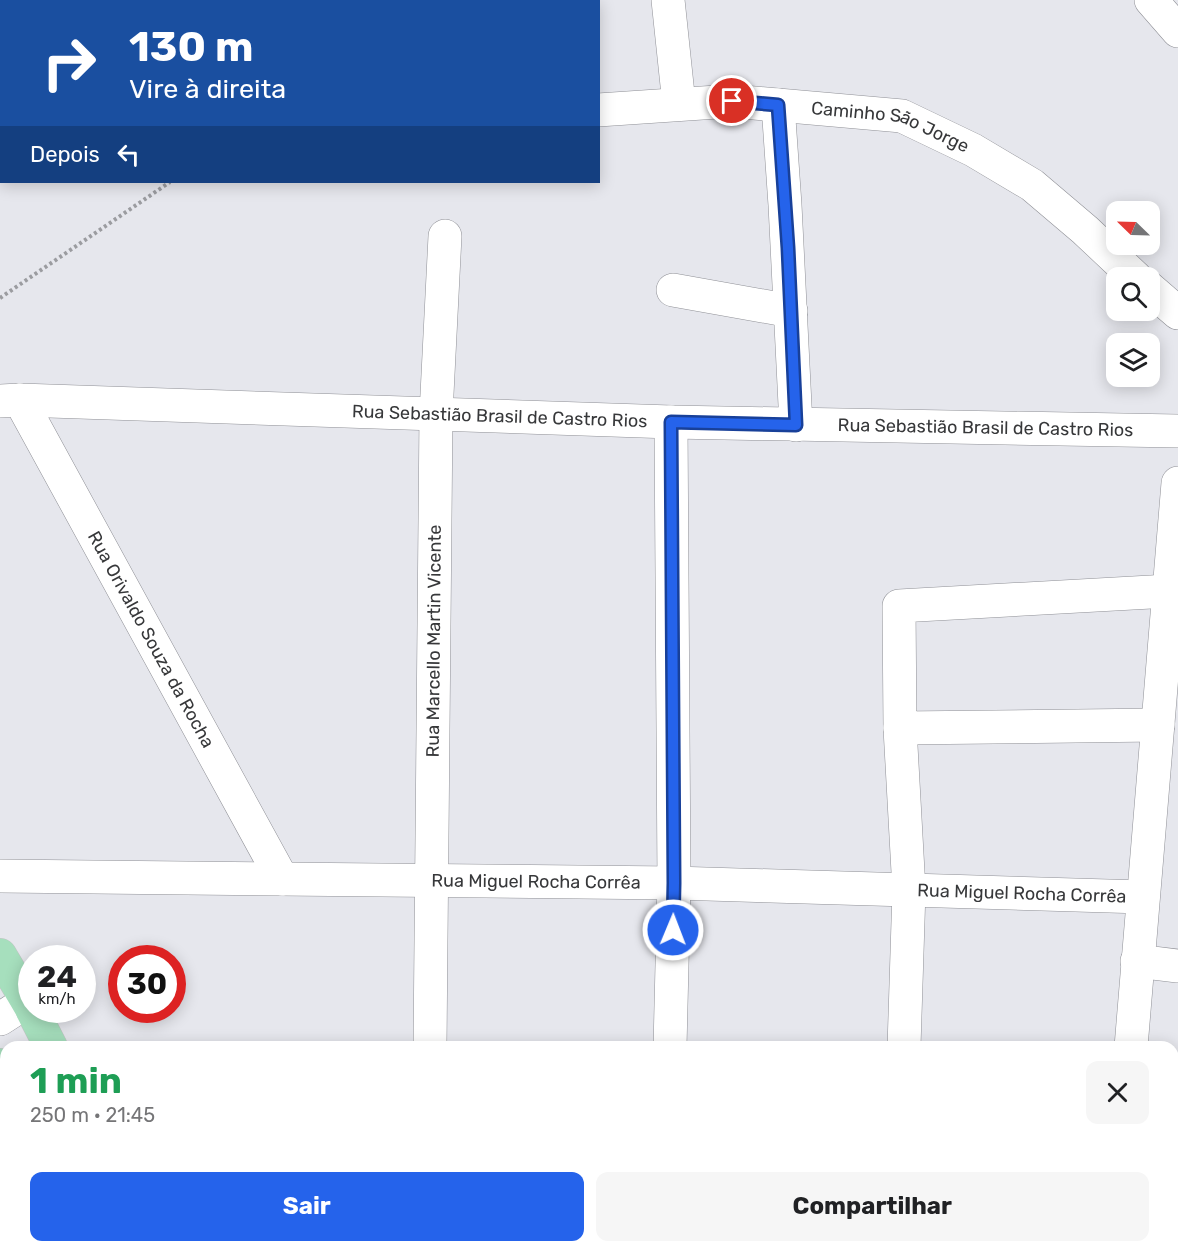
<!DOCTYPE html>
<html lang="pt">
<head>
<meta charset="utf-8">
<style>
	:root { --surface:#fff; --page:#f6f6f6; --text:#202124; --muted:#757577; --accent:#2563eb }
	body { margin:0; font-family:Rubik,sans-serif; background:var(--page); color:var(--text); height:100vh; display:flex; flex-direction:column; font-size:22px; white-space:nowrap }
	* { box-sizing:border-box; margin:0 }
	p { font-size:20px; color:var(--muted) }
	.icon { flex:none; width:33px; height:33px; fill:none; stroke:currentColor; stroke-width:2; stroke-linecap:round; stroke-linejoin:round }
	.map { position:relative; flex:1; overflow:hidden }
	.sheet { position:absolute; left:0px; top:1041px; width:1179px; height:212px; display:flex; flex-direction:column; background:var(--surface); border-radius:18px 18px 0 0; box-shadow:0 3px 15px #0003 }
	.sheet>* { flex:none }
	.banner { position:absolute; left:0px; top:0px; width:600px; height:183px; box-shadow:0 3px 15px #0003; background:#1a4fa0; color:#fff; overflow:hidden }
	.needle { width:39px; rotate:293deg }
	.controls { position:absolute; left:1106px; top:201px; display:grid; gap:12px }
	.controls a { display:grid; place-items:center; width:54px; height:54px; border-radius:12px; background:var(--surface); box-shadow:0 3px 15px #0003; font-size:30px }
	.speed { position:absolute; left:18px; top:945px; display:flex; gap:12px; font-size:30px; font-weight:700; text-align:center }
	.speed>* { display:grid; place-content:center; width:78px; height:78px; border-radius:50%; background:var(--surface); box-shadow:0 3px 15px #0003; line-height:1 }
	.speed small { font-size:15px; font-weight:400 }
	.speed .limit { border:9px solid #d22; background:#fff; color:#111 }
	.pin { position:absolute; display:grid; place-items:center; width:51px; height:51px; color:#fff; margin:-26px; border:3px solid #fff; border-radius:50%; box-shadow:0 2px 6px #0007 }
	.me { position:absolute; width:66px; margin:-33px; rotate:1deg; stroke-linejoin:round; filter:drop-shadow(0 0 4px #0008) }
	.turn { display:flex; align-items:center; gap:21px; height:126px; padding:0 30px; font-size:27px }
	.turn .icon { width:78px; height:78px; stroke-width:2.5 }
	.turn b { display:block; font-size:42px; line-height:51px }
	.then { display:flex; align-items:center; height:57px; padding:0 30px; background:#0003; gap:12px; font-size:22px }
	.round { display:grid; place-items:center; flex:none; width:63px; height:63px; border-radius:12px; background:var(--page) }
	.head { display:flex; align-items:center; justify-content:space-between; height:102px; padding:0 30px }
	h1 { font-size:36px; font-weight:700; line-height:45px; color:#1e9e55 }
	.primary-button { display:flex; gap:12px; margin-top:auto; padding:12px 30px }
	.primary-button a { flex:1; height:69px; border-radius:12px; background:var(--accent); color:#fff; font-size:24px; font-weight:700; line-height:69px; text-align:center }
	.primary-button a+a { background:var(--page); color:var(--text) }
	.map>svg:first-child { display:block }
</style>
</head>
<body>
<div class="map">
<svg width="1178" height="1252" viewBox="0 0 1178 1252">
	<rect width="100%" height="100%" fill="#e6e7ed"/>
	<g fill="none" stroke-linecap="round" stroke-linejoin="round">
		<g stroke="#8f9096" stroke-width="34">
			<g id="minor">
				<path d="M668,0L679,104"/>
				<path d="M1151,0L1178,31"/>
				<path d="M29,2L30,0"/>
				<path d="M492,2V0"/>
				<path d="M0,67L2,63"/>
				<path d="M778,105L785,205L796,425"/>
				<path id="s1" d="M598,110L732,101L902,116L973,150L1032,185L1085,230L1136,278"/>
				<path d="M0,133L2,132"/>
				<path d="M1149,288L1178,313"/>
				<path d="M673,290L791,311"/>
				<path id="s2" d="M20,400L282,879"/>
				<path id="s3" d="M0,401L20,400L671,422L1178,431"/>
				<path d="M1158,725L900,728L899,606L1169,591"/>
				<path d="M900,728L909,890L904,1047"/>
				<path id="s4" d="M0,876L674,883L1143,897"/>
				<path d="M1137,961L1178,966"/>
				<path d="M0,1019L28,1001"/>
				<path id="s5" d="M430,1047L436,414L445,236"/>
				<path d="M670,1047L674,883L671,422"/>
				<path d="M1131,1047L1178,483"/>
				<path d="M1173,1098L1178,1099"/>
				<path d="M1173,1232H1178"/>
				<path d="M428,1252V1246"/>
				<path d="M665,1252V1246"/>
				<path d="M898,1252V1246"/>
				<path d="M1114,1252L1115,1246"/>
			</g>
		</g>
		<g stroke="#c3c3c4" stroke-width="34">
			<g id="major">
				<path d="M0,955L32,1009"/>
				<path d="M32,1010L51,1047"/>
				<path d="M0,1065L6,1076"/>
				<path d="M106,1246L109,1252"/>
				<path d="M169,1246L172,1252"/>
			</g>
		</g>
		<path stroke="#9b9ca0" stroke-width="4" stroke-dasharray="3 3" stroke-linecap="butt" d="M0,298L170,182"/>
		<use href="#minor" stroke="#fff" stroke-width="33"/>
		<use href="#major" stroke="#a6dfbd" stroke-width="33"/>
	</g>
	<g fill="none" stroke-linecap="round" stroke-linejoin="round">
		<g stroke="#184099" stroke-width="15">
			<path id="route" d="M673,930L674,883L671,422L796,425L788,248L778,105L732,101"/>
		</g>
		<use href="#route" stroke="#2563eb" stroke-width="10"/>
	</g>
	<g text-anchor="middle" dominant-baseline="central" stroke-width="6" stroke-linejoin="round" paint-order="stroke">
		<g font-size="18" fill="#37383a" stroke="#fff">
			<text stroke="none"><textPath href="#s1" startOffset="296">Caminho São Jorge</textPath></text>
			<text stroke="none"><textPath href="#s3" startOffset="500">Rua Sebastião Brasil de Castro Rios</textPath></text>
			<text stroke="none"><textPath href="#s3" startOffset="986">Rua Sebastião Brasil de Castro Rios</textPath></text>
			<text stroke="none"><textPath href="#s2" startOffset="273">Rua Orivaldo Souza da Rocha</textPath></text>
			<text stroke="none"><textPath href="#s5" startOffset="406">Rua Marcello Martin Vicente</textPath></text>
			<text stroke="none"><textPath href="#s4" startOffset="536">Rua Miguel Rocha Corrêa</textPath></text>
			<text stroke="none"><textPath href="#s4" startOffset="1022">Rua Miguel Rocha Corrêa</textPath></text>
		</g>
	</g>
</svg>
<div class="controls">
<a><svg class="needle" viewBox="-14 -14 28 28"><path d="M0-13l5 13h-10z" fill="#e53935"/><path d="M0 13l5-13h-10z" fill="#757577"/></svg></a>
<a><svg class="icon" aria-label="search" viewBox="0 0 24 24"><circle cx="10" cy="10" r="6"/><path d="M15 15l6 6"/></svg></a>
<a><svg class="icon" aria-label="layers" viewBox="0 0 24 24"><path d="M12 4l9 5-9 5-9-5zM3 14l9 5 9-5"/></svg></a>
</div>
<div class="speed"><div>24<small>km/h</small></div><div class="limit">30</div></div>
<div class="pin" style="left:732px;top:101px;background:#d93025"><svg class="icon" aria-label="arrive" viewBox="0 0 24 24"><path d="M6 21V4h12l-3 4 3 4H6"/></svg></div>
<svg class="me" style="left:673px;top:930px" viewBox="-20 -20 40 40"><circle r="17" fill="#2563eb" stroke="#fff" stroke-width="3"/><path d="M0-11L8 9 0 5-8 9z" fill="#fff"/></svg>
<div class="banner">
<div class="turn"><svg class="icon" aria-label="right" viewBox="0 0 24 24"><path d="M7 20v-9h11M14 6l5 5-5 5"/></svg><div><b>130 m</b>Vire à direita</div></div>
<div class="then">Depois<svg class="icon" aria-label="left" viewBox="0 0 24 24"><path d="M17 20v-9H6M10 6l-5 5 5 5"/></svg></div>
</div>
<section class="sheet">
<div class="head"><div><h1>1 min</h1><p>250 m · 21:45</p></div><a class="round"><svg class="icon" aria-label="close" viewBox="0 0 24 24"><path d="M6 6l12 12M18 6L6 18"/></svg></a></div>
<div class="primary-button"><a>Sair</a><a>Compartilhar</a></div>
</section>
</div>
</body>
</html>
